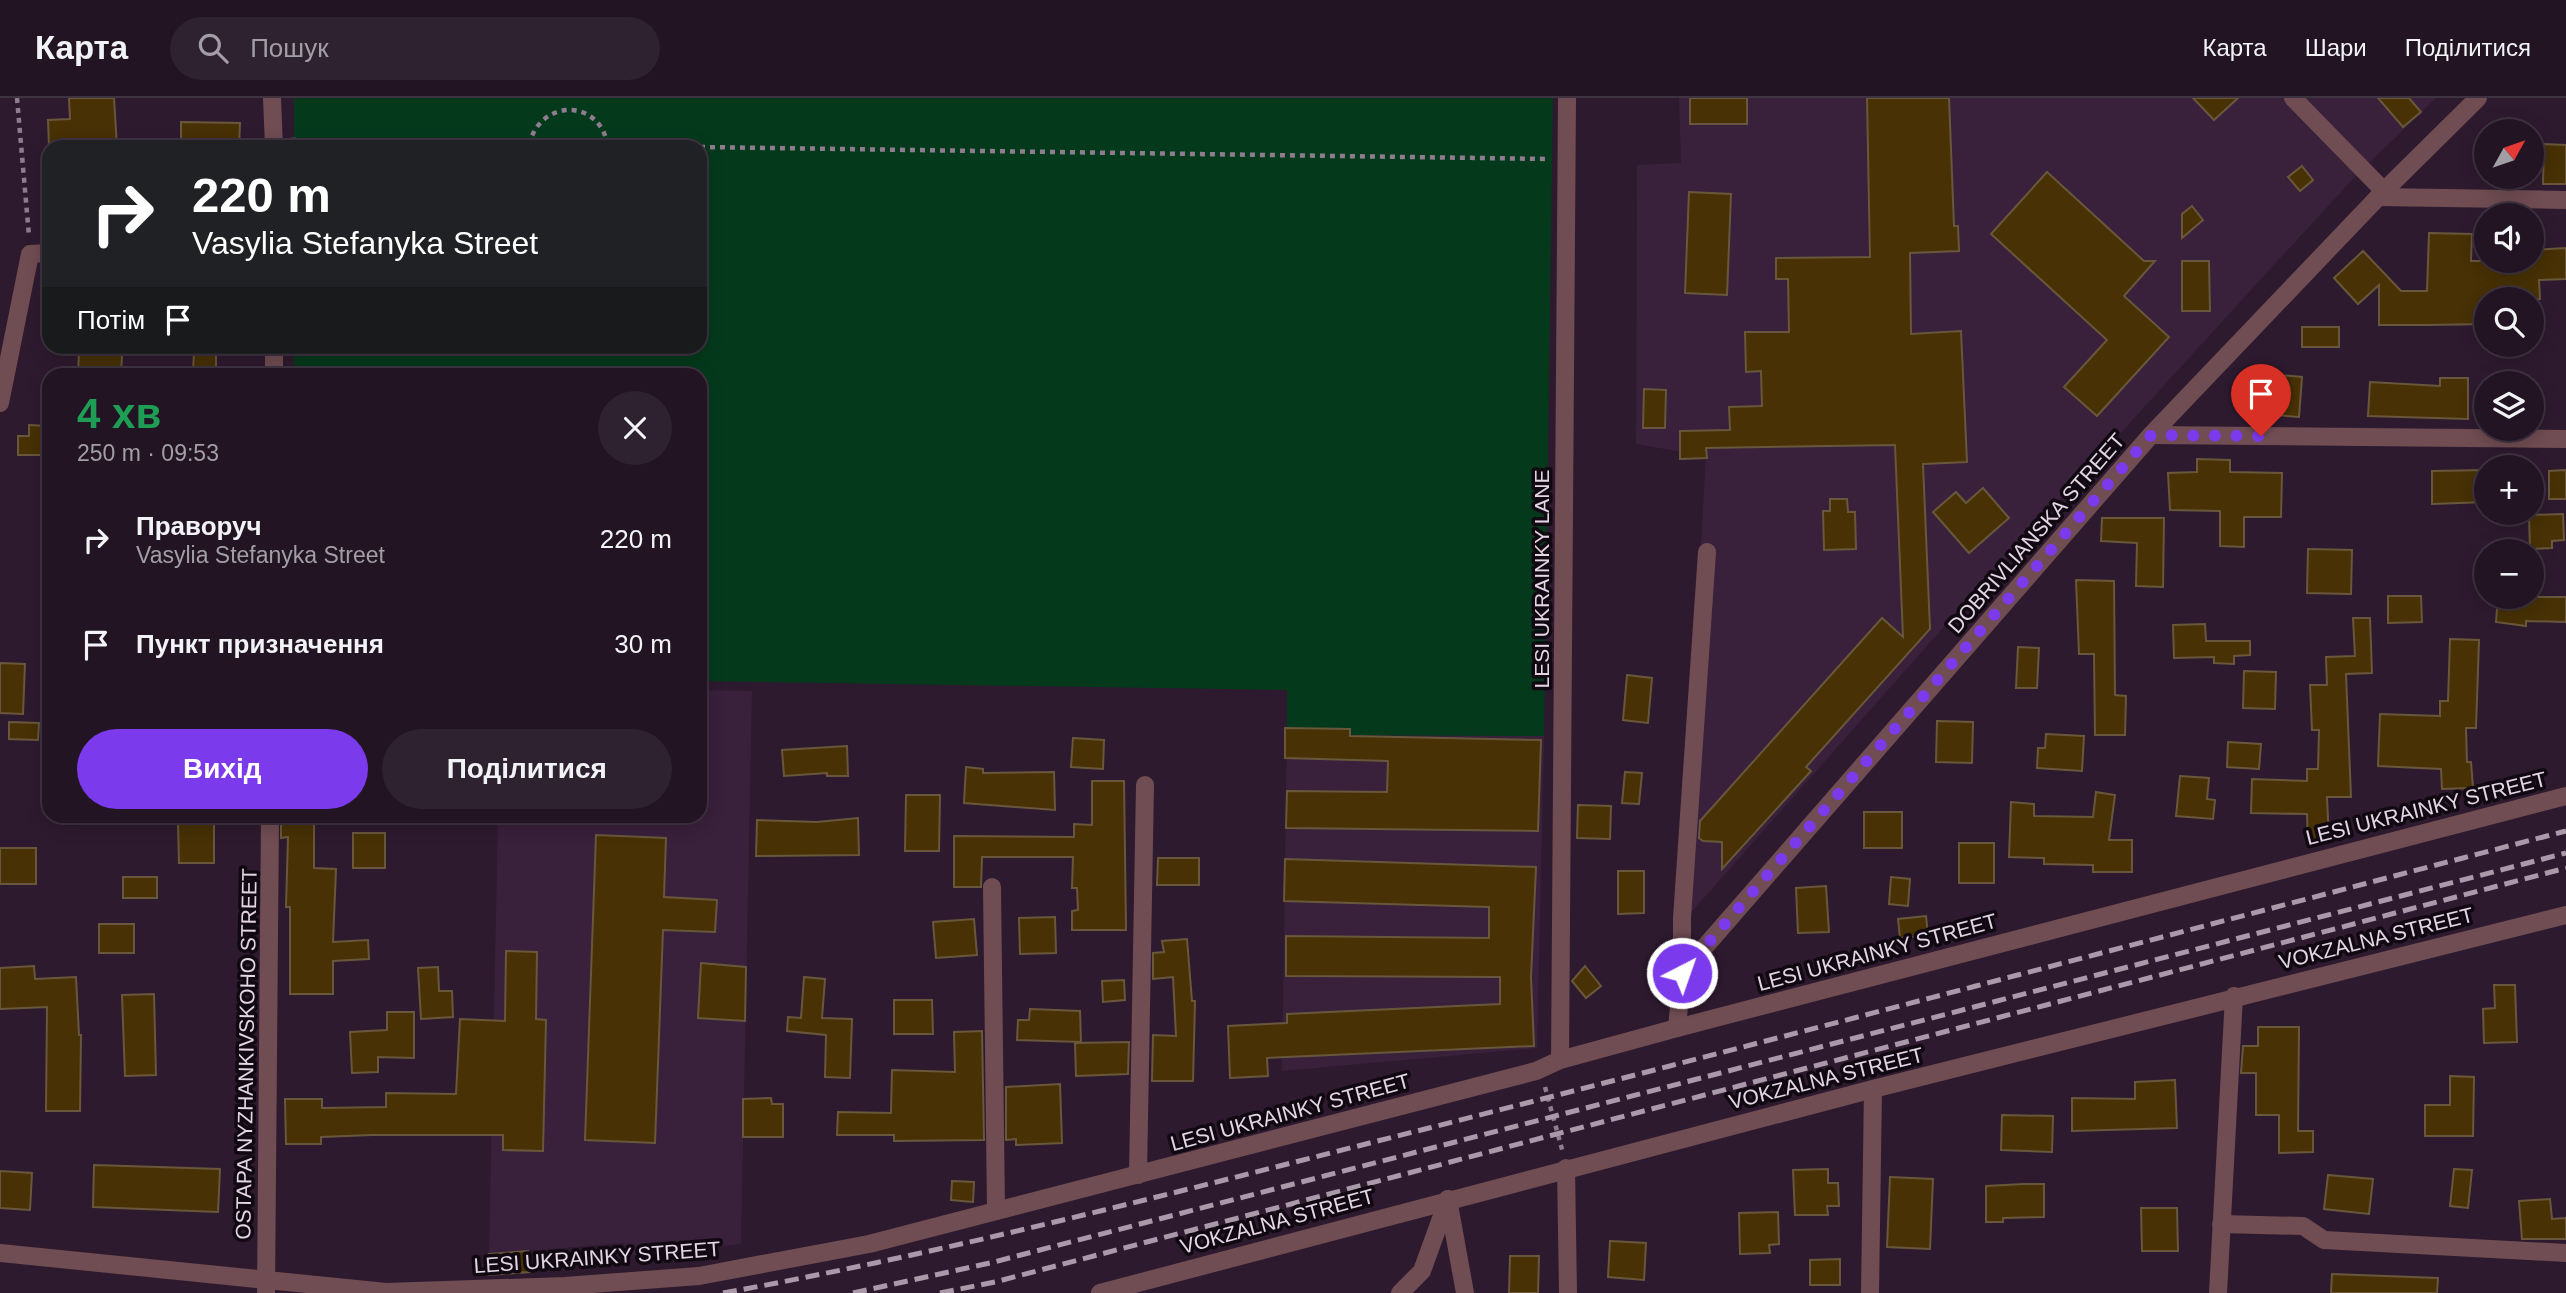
<!DOCTYPE html>
<html lang="uk">
<head>
<meta charset="utf-8">
<style>
	:root { --surface:#221423; --page:#2e2130; --text:#f1f3f6; --muted:#a29ea6; --line:#3f3341; --accent:#7c3aed }
	body { margin:0; font-family:Arial,sans-serif; background:var(--page); color:var(--text); height:100vh; display:flex; flex-direction:column; font-size:26px; white-space:nowrap }
	* { box-sizing:border-box; margin:0 }
	p { font-size:23px; color:var(--muted) }
	.icon { flex:none; width:38px; height:38px; fill:none; stroke:currentColor; stroke-width:2; stroke-linecap:round; stroke-linejoin:round }
	.map { position:relative; flex:1; overflow:hidden }
	.sheet { position:absolute; left:42px; top:270px; width:665px; height:455px; display:flex; flex-direction:column; background:var(--surface); border-radius:21px; box-shadow:0 4px 18px #0003,0 0 0 2px var(--line) }
	.sheet>* { flex:none }
	.guide { position:absolute; left:42px; top:42px; width:665px; height:214px; border-radius:21px; box-shadow:0 4px 18px #0003,0 0 0 2px var(--line); background:#202124; color:#fff; overflow:hidden }
	.needle { width:46px; rotate:50deg }
	.controls { position:absolute; left:2474px; top:21px; display:grid; gap:14px }
	.controls a { display:grid; place-items:center; width:70px; height:70px; border-radius:50%; background:var(--surface); box-shadow:0 4px 18px #0003,0 0 0 2px var(--line); font-size:35px }
	.pin { position:absolute; display:grid; place-items:center; width:60px; height:60px; color:#fff; margin:-72px -30px; border-radius:50% 50% 50% 0; rotate:-45deg; box-shadow:0 0 7px #0007 }
	.pin .icon { rotate:45deg }
	.me { position:absolute; width:77px; margin:-38px; rotate:41deg; stroke-linejoin:round; filter:drop-shadow(0 0 5px #0008) }
	.turn { display:flex; align-items:center; gap:24px; height:147px; padding:0 35px; font-size:32px }
	.turn .icon { width:91px; height:91px; stroke-width:2.5 }
	.turn b { display:block; font-size:49px; line-height:60px }
	.then { display:flex; align-items:center; height:66px; padding:0 35px; background:#0003; gap:14px; font-size:26px }
	.round { display:grid; place-items:center; flex:none; width:74px; height:74px; border-radius:37px; background:var(--page) }
	.summary { display:flex; align-items:center; justify-content:space-between; height:119px; padding:0 35px }
	h1 { font-size:42px; font-weight:700; line-height:52px; color:#1e9e55 }
	.cta { display:flex; gap:14px; margin-top:auto; padding:14px 35px }
	.cta a { flex:1; height:80px; border-radius:42px; background:var(--accent); color:#fff; font-size:28px; font-weight:700; line-height:80px; text-align:center }
	.cta a+a { background:var(--page); color:var(--text) }
	ul { padding:0; list-style:none }
	li { display:flex; align-items:center; gap:21px; height:105px; padding:0 35px }
	li div { flex:1 }
	li b { display:block; font-size:26px }
	li em { font-style:normal }
	header { display:flex; align-items:center; gap:42px; box-sizing:border-box; height:98px; padding:0 35px; background:var(--surface); border-bottom:2px solid var(--line) }
	header strong { font-size:33px }
	nav { display:flex; gap:38px; margin-inline-start:auto; font-size:24px }
	.search { width:490px; height:63px; background:var(--page); display:flex; align-items:center; gap:18px; box-sizing:border-box; padding:0 24px; border-radius:38px; color:var(--muted); font-size:26px }
	.map>svg:first-child { display:block }
</style>
</head>
<body>
<header>
<strong>Карта</strong>
<div class="search"><svg class="icon" aria-label="search" viewBox="0 0 24 24"><circle cx="10" cy="10" r="6"/><path d="M15 15l6 6"/></svg>Пошук</div>
<nav><a>Карта</a><a>Шари</a><a>Поділитися</a></nav>
</header>
<div class="map">
<svg width="2566" height="1195" viewBox="0 0 2566 1195">
	<rect width="100%" height="100%" fill="#2e1a2f"/>
	<g fill="#39203b">
		<path d="M1679,0H2436L2354,80L2270,171L1934,540L1679,828L1706,358L1636,346L1637,67L1681,65Z"/>
		<path d="M700,592L752,593L741,1146L626,1158L624,1145L489,1156L498,718H700Z"/>
		<path d="M1287,637L1544,638L1537,950L1282,973Z"/>
	</g>
	<path fill="#05391c" d="M294,0H1553L1544,638L1287,637V592L700,583V276H294V249L700,248V49H294Z"/>
	<g fill="#473105" stroke="#69573b" stroke-width="2">
		<path d="M69,0H114L117,49H49L48,22L70,21Z"/>
		<rect x="1690" y="0" width="57" height="26"/>
		<path d="M1867,0H1949L1954,128H1958L1959,153L1910,155L1911,236L1961,233L1967,364L1923,366L1930,531L1806,669L1811,673L1722,771V744L1703,743L1699,740L1700,723L1882,520L1903,539L1895,347L1706,350L1707,360L1680,361V333L1730,332L1729,309L1762,308L1761,273L1746,274L1745,234H1789L1788,181H1776V160L1870,159Z"/>
		<path d="M2193,0H2238L2214,22Z"/>
		<path d="M2378,0H2409L2421,14L2403,29Z"/>
		<path d="M181,24L240,25L239,49H181Z"/>
		<path d="M2544,46L2566,47V86H2543Z"/>
		<path d="M2302,68L2313,82L2300,93L2288,79Z"/>
		<path d="M2047,74L2144,163H2155L2124,198L2169,239L2097,318L2064,289L2107,242L1991,136Z"/>
		<path d="M1689,94L1731,96L1727,197L1685,195Z"/>
		<path d="M2192,108L2203,122L2182,140V116Z"/>
		<path d="M2429,135L2472,136L2471,163H2532V152L2566,150V181L2539,182L2540,201H2487V226L2427,227H2379V187L2358,206L2334,180L2363,153L2401,193H2427Z"/>
		<path d="M2182,163H2209L2210,213H2182Z"/>
		<rect x="2302" y="229" width="37" height="20"/>
		<path d="M194,254H216V274L193,273Z"/>
		<path d="M79,255L122,257L121,276H78Z"/>
		<path d="M2268,276L2302,279L2299,319L2264,316Z"/>
		<path d="M2440,280H2468V321L2368,318L2370,284L2440,288Z"/>
		<path d="M1644,291L1666,292L1665,330H1643Z"/>
		<path d="M29,327L48,328L47,357H18V338H29Z"/>
		<path d="M2197,361L2230,362V374L2282,375L2281,419H2244V449L2220,448V413L2170,412L2168,375L2197,374Z"/>
		<path d="M2487,372V404L2432,406V373Z"/>
		<path d="M2566,372V401H2549V373Z"/>
		<path d="M1983,390L2009,420L1969,455L1933,414L1956,394L1966,405Z"/>
		<path d="M1830,401H1847L1848,414H1855L1856,451L1824,452L1823,413H1830Z"/>
		<path d="M2563,416L2564,442L2552,443V450L2530,451L2529,417Z"/>
		<path d="M2102,420H2164L2163,489L2136,488L2137,445L2101,443Z"/>
		<path d="M2308,451L2352,452L2351,496L2307,495Z"/>
		<path d="M2076,482L2114,483L2115,597L2126,598L2125,637H2095L2094,556H2079Z"/>
		<path d="M2388,498H2421L2422,524L2388,525Z"/>
		<path d="M2498,499H2566V524L2526,523V528L2496,524Z"/>
		<path d="M2353,520H2370L2372,575L2346,576L2351,699H2327L2329,743L2308,744L2307,716L2251,715L2252,681L2307,683V671H2318L2319,632H2312L2310,587H2327L2326,559L2355,558Z"/>
		<path d="M2205,526L2206,543H2250V557L2234,558V566L2214,565V559L2174,560L2173,527Z"/>
		<path d="M2450,541L2479,542L2476,630H2466L2467,664H2471L2473,690L2442,691L2441,671L2378,668L2380,616L2440,618V603H2448Z"/>
		<path d="M2018,549L2039,550L2037,590H2016Z"/>
		<path d="M0,565L25,566L23,616L0,615Z"/>
		<path d="M2244,573L2276,574L2275,611L2243,610Z"/>
		<path d="M1627,577L1652,580L1648,625L1623,622Z"/>
		<path d="M1937,623L1973,624L1972,665L1936,664Z"/>
		<path d="M9,624L39,625L38,642L9,641Z"/>
		<path d="M1285,630L1350,631V638L1541,642L1538,733L1286,730L1287,693L1387,694L1388,663L1285,660Z"/>
		<path d="M2046,636L2084,638L2082,673L2037,670L2038,650H2045Z"/>
		<path d="M1073,640L1104,642L1103,671L1071,669Z"/>
		<path d="M2228,644L2261,646L2259,671L2227,669Z"/>
		<path d="M847,648L848,678H827V675L784,678L782,652Z"/>
		<path d="M966,669L983,671V675L1054,674L1055,712L964,705Z"/>
		<path d="M1625,674L1642,675L1639,706L1622,705Z"/>
		<path d="M2180,678L2209,680L2207,701L2215,702L2213,721L2176,718Z"/>
		<path d="M1092,683H1124L1126,832H1072V813L1078,812L1077,790H1072L1073,759H982L981,789H954V738L1074,739V726L1092,727Z"/>
		<path d="M2096,694L2115,697L2109,742H2132V774H2093V767L2044,766V760L2009,759L2011,704L2034,706V718L2093,719Z"/>
		<path d="M906,697H940L939,753H905Z"/>
		<path d="M1578,707L1611,708L1610,741L1577,740Z"/>
		<rect x="1864" y="714" width="38" height="36"/>
		<path d="M281,718H314V770L336,771L333,844L368,842L369,861L333,863V896H290V809H286L288,739L281,740Z"/>
		<path d="M858,720L859,757L756,758L757,722L817,724Z"/>
		<path d="M178,725H214V765H179Z"/>
		<rect x="353" y="735" width="32" height="35"/>
		<path d="M596,737L666,740L664,799L717,802L715,834L663,832L655,1045L585,1042Z"/>
		<rect x="1959" y="745" width="35" height="40"/>
		<rect x="0" y="750" width="36" height="36"/>
		<path d="M1158,760H1199V787H1157Z"/>
		<path d="M1285,761L1536,769L1531,879L1534,948L1267,960L1268,978L1230,980L1228,928L1287,925V916L1500,906V879L1286,878V838L1489,840V809L1284,803Z"/>
		<path d="M1618,773H1644V815L1618,816Z"/>
		<rect x="123" y="779" width="34" height="21"/>
		<path d="M1891,779L1910,781L1908,808L1889,806Z"/>
		<path d="M1826,788L1829,834L1798,835L1796,790Z"/>
		<path d="M1926,818L1928,837L1900,840L1898,821Z"/>
		<path d="M1055,819L1056,855L1020,856L1019,820Z"/>
		<path d="M974,821L977,857L936,860L933,824Z"/>
		<rect x="99" y="826" width="35" height="29"/>
		<path d="M1187,841L1192,903H1195L1193,983H1152L1153,937L1176,938L1173,879L1153,881V855L1164,854L1162,843Z"/>
		<path d="M506,853L537,854L536,921L546,922L543,1053L503,1052V1037H372L321,1039V1046H286L285,1001H322V1010L386,1009V995L456,996L460,921L505,923Z"/>
		<path d="M701,865L746,869L745,923L698,920Z"/>
		<path d="M34,868L35,881L76,879L79,937H81L80,1013H46L47,909L0,911V870Z"/>
		<path d="M1585,868L1601,888L1586,900L1572,883Z"/>
		<path d="M438,869L439,893H452L453,919L421,921L418,870Z"/>
		<path d="M804,879L825,881L822,920L852,921L850,980L825,979L826,937L787,933L788,919L801,920Z"/>
		<path d="M1124,882L1125,902L1103,904L1102,883Z"/>
		<path d="M2494,887H2515L2517,944L2484,945L2483,911L2495,910Z"/>
		<path d="M154,896L156,977L125,978L122,897Z"/>
		<path d="M894,902H932L933,936H894Z"/>
		<path d="M1030,911L1080,913L1081,944L1017,942L1018,922H1029Z"/>
		<path d="M387,914H414V960L378,959V974L352,975L350,934L387,932Z"/>
		<path d="M2258,929H2299L2298,1033H2313V1054L2279,1055V1017H2256V975H2241L2243,948H2258Z"/>
		<path d="M982,933L984,1042L894,1043V1037H837L838,1014L891,1015L892,972L955,974L954,934Z"/>
		<path d="M1129,944L1128,976L1076,978L1075,945Z"/>
		<path d="M2450,978L2474,979L2473,1038H2425V1007H2450Z"/>
		<path d="M2175,982L2177,1030L2072,1033V1000L2135,1001V984Z"/>
		<path d="M1060,986L1062,1045L1016,1047V1041L1006,1042V989Z"/>
		<path d="M771,1000L772,1006H783V1039H743V1001Z"/>
		<path d="M2002,1017L2053,1018L2052,1054L2001,1052Z"/>
		<path d="M94,1067L220,1071L218,1114L93,1109Z"/>
		<path d="M1828,1071V1085H1838L1839,1108H1827L1828,1117H1795L1793,1072Z"/>
		<path d="M2454,1071L2472,1072L2468,1110L2450,1108Z"/>
		<path d="M0,1073L32,1075L30,1112L0,1110Z"/>
		<path d="M2328,1077L2373,1081L2369,1116L2324,1111Z"/>
		<path d="M1890,1079L1933,1081L1930,1151L1887,1149Z"/>
		<path d="M952,1083L974,1084L973,1104L951,1102Z"/>
		<path d="M2024,1086H2044V1119L2003,1120V1124H1986V1088Z"/>
		<path d="M2550,1101L2552,1121L2566,1120V1141H2522L2519,1103Z"/>
		<path d="M2141,1110H2177L2178,1153H2142Z"/>
		<path d="M1778,1114L1779,1146L1769,1147L1770,1155L1740,1156L1739,1115Z"/>
		<path d="M1610,1143L1646,1145L1644,1182L1608,1179Z"/>
		<path d="M528,1153L530,1174L488,1177L489,1156Z"/>
		<path d="M1510,1158H1539L1538,1195H1509Z"/>
		<path d="M1840,1161V1187H1810V1162Z"/>
		<path d="M2332,1176L2438,1180L2437,1195H2331Z"/>
	</g>
	<g fill="none" stroke-linecap="round" stroke-linejoin="round">
		<g stroke="#8e7d8f" stroke-width="4.5" stroke-dasharray="5 5" stroke-linecap="butt">
			<path d="M17,0L29,138"/>
			<path d="M291,42L528,47"/>
			<path d="M529,47C540,0 601,0 608,49"/>
			<path d="M609,48L675,49"/>
			<path d="M700,49L1550,61"/>
			<path d="M1545,989L1563,1055"/>
		</g>
		<g stroke="#704d52" stroke-width="18">
			<path d="M272,0L274,49"/>
			<path d="M2293,0L2384,93"/>
			<path d="M2378,99L2566,102"/>
			<path d="M274,276V248"/>
			<path d="M0,305L30,156L49,155"/>
			<path d="M2151,337L2566,341"/>
			<path d="M992,789L996,1113"/>
			<path d="M1682,875V820L1707,454"/>
			<path d="M1677,930L1682,875L2151,337L2384,93L2478,0"/>
			<path d="M1560,962L1567,0"/>
			<path d="M1566,1070L1568,1195"/>
			<path d="M1138,1077L1145,687"/>
			<path d="M1448,1101L1465,1195"/>
			<path d="M2221,1126L2303,1128L2324,1142L2566,1155"/>
			<path d="M0,1155L386,1194L565,1188L699,1178L869,1146L1536,973L1560,962L1677,930L2566,698"/>
			<path d="M266,1195L270,718"/>
			<path d="M1100,1195L1873,991L2566,817"/>
			<path d="M1400,1195L1422,1173L1448,1101"/>
			<path d="M1870,1195L1873,991"/>
			<path d="M2218,1195L2234,898"/>
		</g>
		<g stroke="#a999a9" stroke-width="5" stroke-dasharray="14 7" stroke-linecap="butt">
			<path d="M723,1195C961,1152 1195,1089 1429,1030C1809,933 2187,832 2566,733"/>
			<path d="M853,1195L990,1165L2566,755"/>
			<path d="M940,1195L995,1184L2566,770"/>
		</g>
	</g>
	<g fill="none" stroke-linecap="round" stroke-linejoin="round">
		<path stroke="#7c3aed" stroke-width="12" stroke-dasharray="0 21.6" d="M1682,875L2151,337L2261,338"/>
	</g>
	<g text-anchor="middle" dominant-baseline="central" stroke-width="7" stroke-linejoin="round" paint-order="stroke">
		<g font-size="21" fill="#e3d5e3" stroke="#110912">
			<text transform="translate(2036 435) rotate(-49)">DOBRIVLIANSKA STREET</text>
			<text transform="translate(1541 481) rotate(-90)">LESI UKRAINKY LANE</text>
			<text transform="translate(2426 710) rotate(-14)">LESI UKRAINKY STREET</text>
			<text transform="translate(2376 840) rotate(-14)">VOKZALNA STREET</text>
			<text transform="translate(1877 854) rotate(-15)">LESI UKRAINKY STREET</text>
			<text transform="translate(246 956) rotate(-89)">OSTAPA NYZHANKIVSKOHO STREET</text>
			<text transform="translate(1826 980) rotate(-14)">VOKZALNA STREET</text>
			<text transform="translate(1290 1014) rotate(-15)">LESI UKRAINKY STREET</text>
			<text transform="translate(1277 1123) rotate(-15)">VOKZALNA STREET</text>
			<text transform="translate(597 1159) rotate(-4)">LESI UKRAINKY STREET</text>
		</g>
	</g>
</svg>
<div class="controls">
<a><svg class="needle" viewBox="-14 -14 28 28"><path d="M0-13l5 13h-10z" fill="#e53935"/><path d="M0 13l5-13h-10z" fill="#a29ea6"/></svg></a>
<a><svg class="icon" aria-label="sound" viewBox="0 0 24 24"><path d="M4 9h4l5-4v14l-5-4H4zM17 9q2 3 0 6"/></svg></a>
<a><svg class="icon" aria-label="search" viewBox="0 0 24 24"><circle cx="10" cy="10" r="6"/><path d="M15 15l6 6"/></svg></a>
<a><svg class="icon" aria-label="layers" viewBox="0 0 24 24"><path d="M12 4l9 5-9 5-9-5zM3 14l9 5 9-5"/></svg></a>
<a>+</a>
<a>−</a>
</div>
<div class="pin" style="left:2261px;top:338px;background:#d93025"><svg class="icon" aria-label="arrive" viewBox="0 0 24 24"><path d="M6 21V4h12l-3 4 3 4H6"/></svg></div>
<svg class="me" style="left:1682px;top:875px" viewBox="-20 -20 40 40"><circle r="17" fill="#7c3aed" stroke="#fff" stroke-width="3"/><path d="M0-11L8 9 0 5-8 9z" fill="#fff"/></svg>
<div class="guide">
<div class="turn"><svg class="icon" aria-label="right" viewBox="0 0 24 24"><path d="M7 20v-9h11M14 6l5 5-5 5"/></svg><div><b>220 m</b>Vasylia Stefanyka Street</div></div>
<div class="then">Потім<svg class="icon" aria-label="arrive" viewBox="0 0 24 24"><path d="M6 21V4h12l-3 4 3 4H6"/></svg></div>
</div>
<section class="sheet">
<div class="summary"><div><h1>4 хв</h1><p>250 m · 09:53</p></div><a class="round"><svg class="icon" aria-label="close" viewBox="0 0 24 24"><path d="M6 6l12 12M18 6L6 18"/></svg></a></div>
<ul>
<li><svg class="icon" aria-label="right" viewBox="0 0 24 24"><path d="M7 20v-9h11M14 6l5 5-5 5"/></svg><div><b>Праворуч</b><p>Vasylia Stefanyka Street</p></div><em>220 m</em></li>
<li><svg class="icon" aria-label="arrive" viewBox="0 0 24 24"><path d="M6 21V4h12l-3 4 3 4H6"/></svg><div><b>Пункт призначення</b></div><em>30 m</em></li>
</ul>
<div class="cta"><a>Вихід</a><a>Поділитися</a></div>
</section>
</div>
</body>
</html>
